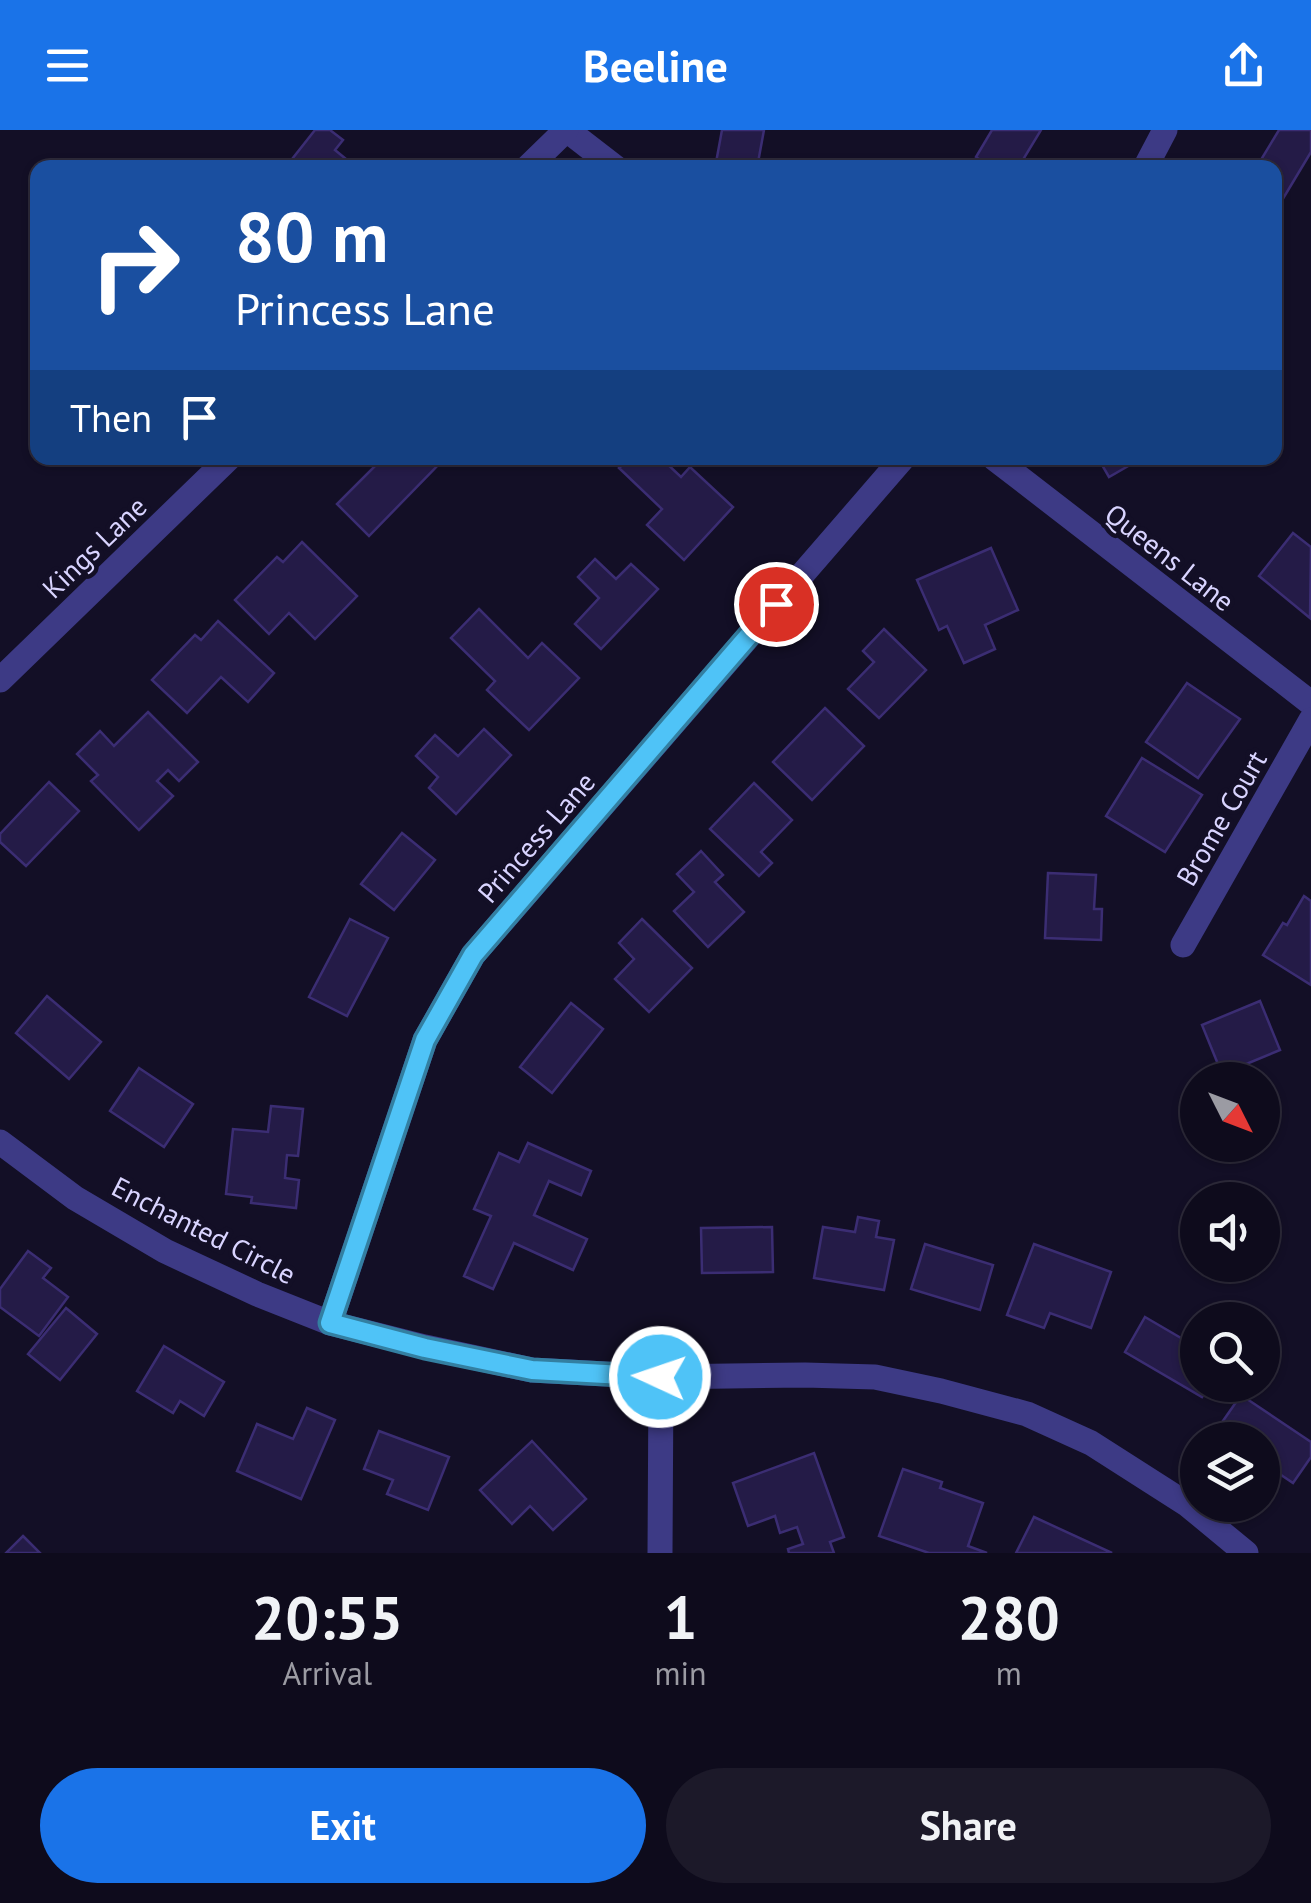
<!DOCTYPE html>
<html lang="en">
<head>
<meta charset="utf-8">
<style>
	:root { --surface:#0e0b1c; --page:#1c1929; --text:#f1f3f6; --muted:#9b9ba3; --line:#2e2b3b; --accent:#1a73e8 }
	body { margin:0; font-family:"PT Sans",sans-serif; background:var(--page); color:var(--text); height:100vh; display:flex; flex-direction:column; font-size:38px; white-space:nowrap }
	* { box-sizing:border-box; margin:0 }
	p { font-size:32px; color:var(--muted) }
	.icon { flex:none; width:55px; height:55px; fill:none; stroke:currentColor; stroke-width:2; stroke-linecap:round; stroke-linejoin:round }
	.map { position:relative; height:1423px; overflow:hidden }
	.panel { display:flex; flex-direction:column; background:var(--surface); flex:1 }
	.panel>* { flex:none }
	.hud { position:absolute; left:30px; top:30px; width:1252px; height:305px; border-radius:20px; box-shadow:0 2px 8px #0004,0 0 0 2px var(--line); background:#1a4fa0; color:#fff; overflow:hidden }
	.needle { width:65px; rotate:132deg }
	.buttons { position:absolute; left:1180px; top:932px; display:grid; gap:20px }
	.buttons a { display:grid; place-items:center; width:100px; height:100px; border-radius:50%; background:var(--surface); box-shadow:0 2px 8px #0004,0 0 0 2px var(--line); font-size:50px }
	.pin { position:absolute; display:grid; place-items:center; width:85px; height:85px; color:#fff; margin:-42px; border:5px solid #fff; border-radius:50%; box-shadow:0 2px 10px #0007 }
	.me { position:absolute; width:110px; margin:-55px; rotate:273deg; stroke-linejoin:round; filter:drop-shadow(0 0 8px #0008) }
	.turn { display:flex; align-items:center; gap:35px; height:210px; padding:0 40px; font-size:45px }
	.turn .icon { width:130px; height:130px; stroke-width:2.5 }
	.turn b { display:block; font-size:70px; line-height:85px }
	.then { display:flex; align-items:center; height:95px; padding:0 40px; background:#0003; gap:20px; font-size:38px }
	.eta { display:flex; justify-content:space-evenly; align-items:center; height:170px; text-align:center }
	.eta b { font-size:60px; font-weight:800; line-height:70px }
	.action { display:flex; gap:20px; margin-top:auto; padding:20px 40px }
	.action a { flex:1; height:115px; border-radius:60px; background:var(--accent); color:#fff; font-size:40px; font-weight:800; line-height:115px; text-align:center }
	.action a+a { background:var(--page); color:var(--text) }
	header { display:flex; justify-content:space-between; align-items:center; height:130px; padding:0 40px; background:var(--accent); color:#fff; font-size:45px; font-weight:800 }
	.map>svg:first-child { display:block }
</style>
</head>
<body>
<header><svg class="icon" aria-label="menu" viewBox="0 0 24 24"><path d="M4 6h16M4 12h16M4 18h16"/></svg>Beeline<svg class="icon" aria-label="share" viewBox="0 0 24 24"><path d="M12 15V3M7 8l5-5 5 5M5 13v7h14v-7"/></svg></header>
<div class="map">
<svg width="1311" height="1423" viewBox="0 0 1311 1423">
	<rect width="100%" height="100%" fill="#130f26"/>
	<g fill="#241b47" stroke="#3b2d73" stroke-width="2.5">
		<path d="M315,0H330L343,10L335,20L357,38H285Z"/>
		<path d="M722,0H764L757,38H715Z"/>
		<path d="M992,0H1041L1018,38H992L976,27Z"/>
		<path d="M1279,0H1311V22L1275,82V38H1256Z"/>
		<path d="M383,328H441L443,330L369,406L337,374Z"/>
		<path d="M630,328H661L681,347L690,337L733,377L684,430L647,395L662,379L619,338Z"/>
		<path d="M1098,328H1142L1109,347Z"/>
		<path d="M1293,403L1311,417L1310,488L1259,446Z"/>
		<path d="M302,412L357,466L315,509L289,483L269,504L235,470L277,427L283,432Z"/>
		<path d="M991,418L1018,480L985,495L995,519L964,533L947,496L939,500L917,450Z"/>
		<path d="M595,429L616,449L631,434L658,459L601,519L575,494L599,468L578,447Z"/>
		<path d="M479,479L528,528L542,513L579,548L529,600L487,560L495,551L451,508Z"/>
		<path d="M218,491L274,543L248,572L221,547L187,583L152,550L195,505L201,510Z"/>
		<path d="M884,499L926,540L879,588L848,559L874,532L863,521Z"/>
		<path d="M1187,553L1240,589L1198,648L1146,612Z"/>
		<path d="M825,578L864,616L812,670L773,632Z"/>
		<path d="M148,582L198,632L179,651L168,640L157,651L173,666L139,700L91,651L98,645L77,624L100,601L114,616Z"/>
		<path d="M484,599L511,625L456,684L429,658L438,647L416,626L435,605L458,626Z"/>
		<path d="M1142,628L1202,665L1165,722L1106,686Z"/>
		<path d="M49,652L79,681L26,736L0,712V704Z"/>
		<path d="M754,653L792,690L761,722L772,733L759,746L710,699Z"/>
		<path d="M402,703L435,730L394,780L361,754Z"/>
		<path d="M701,721L723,745L715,752L744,782L708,817L674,781L694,762L677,744Z"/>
		<path d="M1048,743L1096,745L1094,779H1102L1101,810L1045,808Z"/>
		<path d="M1304,766L1311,771V855L1263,825L1283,793L1287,795Z"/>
		<path d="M350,789L388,808L347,886L309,867Z"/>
		<path d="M642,789L692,838L649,882L615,849L634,829L619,813Z"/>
		<path d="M47,866L101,912L69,949L16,903Z"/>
		<path d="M1260,871L1280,920L1222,944L1202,895Z"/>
		<path d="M571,873L603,899L552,963L520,937Z"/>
		<path d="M139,938L193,974L164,1017L110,981Z"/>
		<path d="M271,976L303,979L298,1026L287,1025L285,1048L299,1050L296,1078L251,1073L252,1067L226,1064L233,999L268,1002Z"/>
		<path d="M528,1013L591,1041L581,1065L549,1051L534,1085L587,1109L573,1140L514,1113L493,1159L464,1146L491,1086L474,1079L499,1023L519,1032Z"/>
		<path d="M858,1087L879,1091L876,1107L894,1110L884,1160L814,1148L823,1097L855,1102Z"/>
		<path d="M772,1097L773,1142L702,1143L701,1098Z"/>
		<path d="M925,1114L993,1135L980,1180L911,1159Z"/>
		<path d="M1034,1114L1111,1142L1091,1198L1050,1183L1044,1198L1007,1185Z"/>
		<path d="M28,1121L51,1138L43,1148L68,1167L39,1206L0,1177V1159Z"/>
		<path d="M66,1178L97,1204L60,1250L28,1224Z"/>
		<path d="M1145,1187L1198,1218V1255H1210L1202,1267L1125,1222Z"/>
		<path d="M164,1216L224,1252L204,1286L180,1271L173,1283L137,1261Z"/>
		<path d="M1241,1265L1311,1312V1327L1293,1353L1262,1332V1310H1230L1216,1301Z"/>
		<path d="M307,1278L335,1290L301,1369L237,1341L257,1294L293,1309Z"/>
		<path d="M379,1301L449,1327L428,1380L387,1364L393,1350L364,1339Z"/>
		<path d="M532,1311L586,1369L553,1400L530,1376L512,1394L480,1360Z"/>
		<path d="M814,1323L844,1407L830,1412L834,1423H789L788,1419L803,1414L797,1397L780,1403L775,1386L748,1396L733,1353Z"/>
		<path d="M903,1339L942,1352L940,1358L983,1373L968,1416L987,1423H929L879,1406Z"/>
		<path d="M1034,1387L1112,1423H1016Z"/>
		<path d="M23,1406L40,1423H6Z"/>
	</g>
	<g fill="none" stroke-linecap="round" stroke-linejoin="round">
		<g stroke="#3d3a85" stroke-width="25">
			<path d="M567,0L616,38"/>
			<path d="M527,38L566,0"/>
			<path d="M1145,38L1165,0"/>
			<path d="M994,328L1311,573"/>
			<path d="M0,550L229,328"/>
			<path d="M1183,815L1311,590"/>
			<path d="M0,1012L75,1068L165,1121L257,1164L330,1193L425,1217L532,1240L661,1247L805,1245L875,1247L941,1261L1027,1284L1091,1313L1188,1375L1246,1423"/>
			<path d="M330,1193L425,910L473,825L903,328"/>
			<path d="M660,1423L661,1247"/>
		</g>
	</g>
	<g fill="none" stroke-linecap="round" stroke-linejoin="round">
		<g stroke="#337fa1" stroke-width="25">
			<path id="route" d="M660,1247L532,1240L425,1218L330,1193L425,910L473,825L776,474"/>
		</g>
		<use href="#route" stroke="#4fc3f7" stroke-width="18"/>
	</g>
	<g text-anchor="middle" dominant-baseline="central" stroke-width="9" stroke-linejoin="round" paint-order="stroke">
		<g font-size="28" fill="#d9d4ff" stroke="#130f26">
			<text transform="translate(94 417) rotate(-44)">Kings Lane</text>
			<text transform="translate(1170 427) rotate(38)">Queens Lane</text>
			<text transform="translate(1221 688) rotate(-60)">Brome Court</text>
			<text transform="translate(536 707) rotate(-49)">Princess Lane</text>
			<text transform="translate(204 1100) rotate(27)">Enchanted Circle</text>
		</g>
	</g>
</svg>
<div class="buttons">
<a><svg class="needle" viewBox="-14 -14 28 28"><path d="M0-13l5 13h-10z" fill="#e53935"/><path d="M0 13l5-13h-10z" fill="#9b9ba3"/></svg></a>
<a><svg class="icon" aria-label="sound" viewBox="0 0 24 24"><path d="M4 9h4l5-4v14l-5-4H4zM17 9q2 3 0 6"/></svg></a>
<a><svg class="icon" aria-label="search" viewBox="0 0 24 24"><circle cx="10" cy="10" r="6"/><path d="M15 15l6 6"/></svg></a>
<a><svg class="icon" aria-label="layers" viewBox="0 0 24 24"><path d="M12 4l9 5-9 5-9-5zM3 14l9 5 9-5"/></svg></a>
</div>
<div class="pin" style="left:776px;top:474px;background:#d93025"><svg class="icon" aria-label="arrive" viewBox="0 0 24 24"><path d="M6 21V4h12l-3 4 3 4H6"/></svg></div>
<svg class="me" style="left:660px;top:1247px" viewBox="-20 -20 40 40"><circle r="17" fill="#4fc3f7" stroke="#fff" stroke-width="3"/><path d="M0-11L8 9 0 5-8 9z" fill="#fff"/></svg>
<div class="hud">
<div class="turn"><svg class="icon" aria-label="right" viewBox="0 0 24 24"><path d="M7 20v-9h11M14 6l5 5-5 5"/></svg><div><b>80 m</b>Princess Lane</div></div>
<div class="then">Then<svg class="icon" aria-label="arrive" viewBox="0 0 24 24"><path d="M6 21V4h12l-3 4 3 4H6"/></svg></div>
</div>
</div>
<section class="panel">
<div class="eta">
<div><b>20:55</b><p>Arrival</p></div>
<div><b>1</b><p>min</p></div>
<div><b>280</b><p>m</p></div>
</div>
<div class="action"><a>Exit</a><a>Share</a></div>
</section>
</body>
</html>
